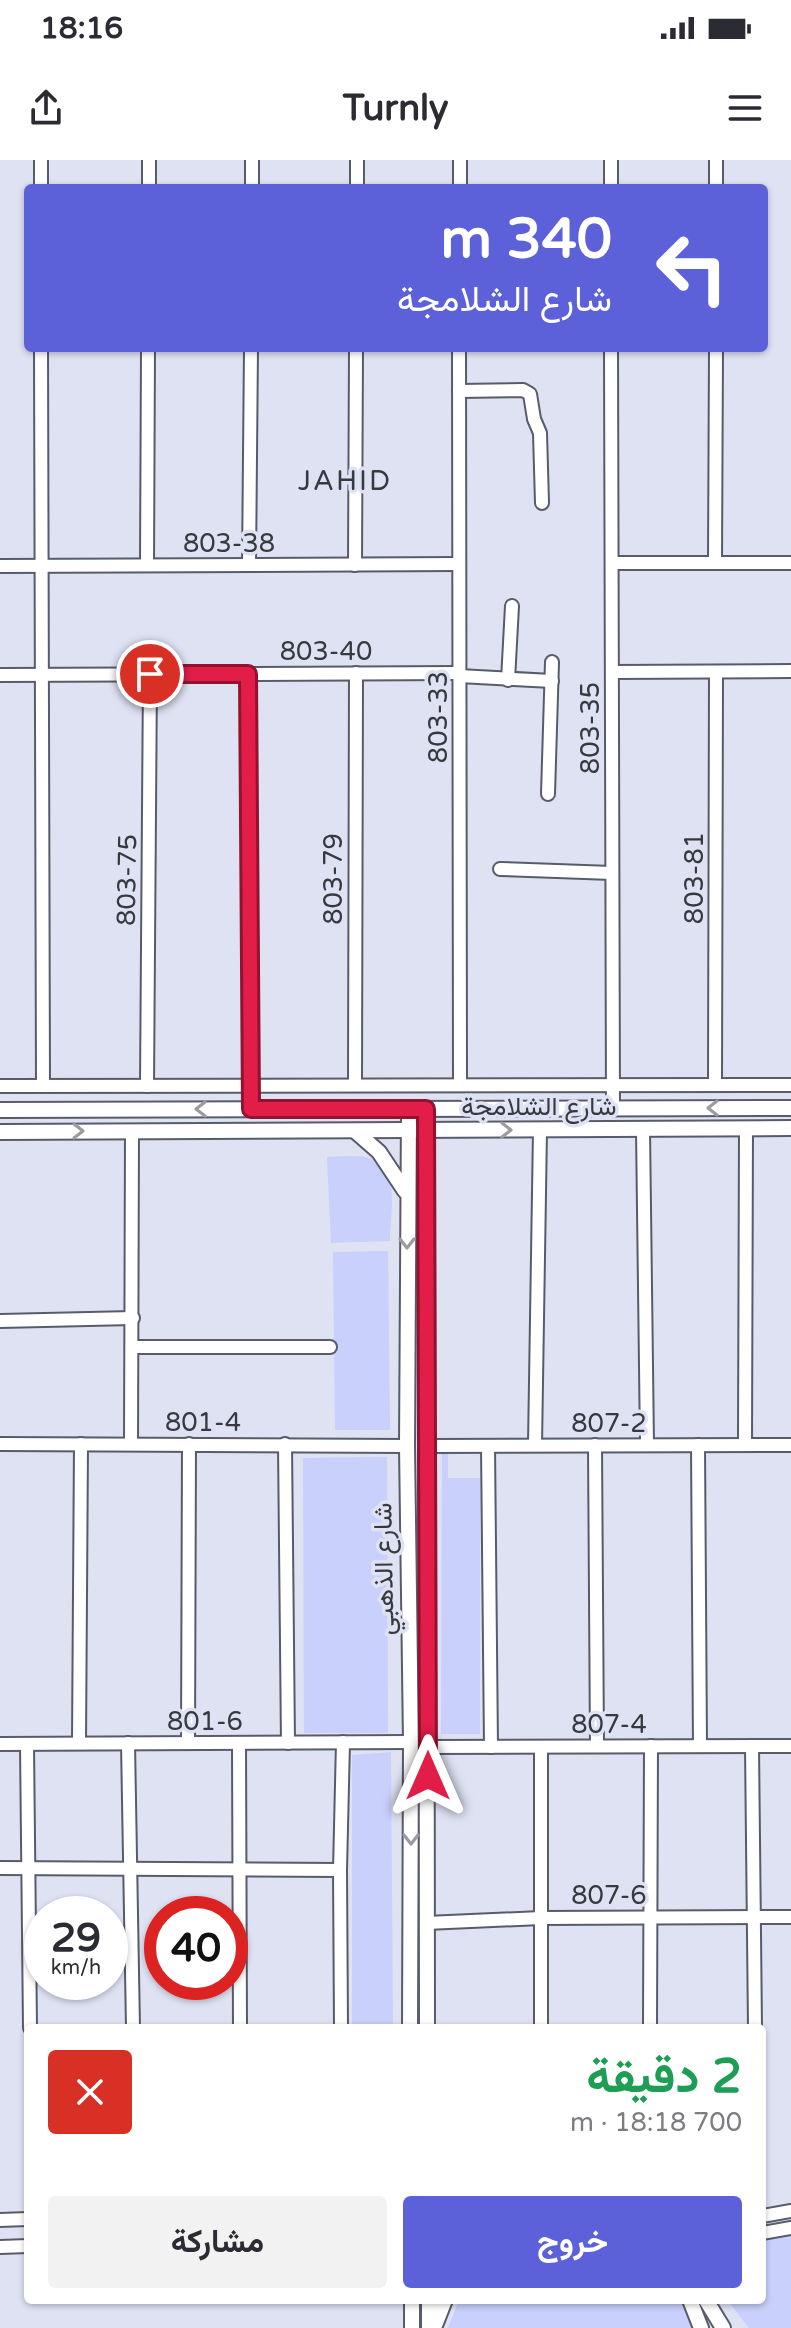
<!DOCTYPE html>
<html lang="ar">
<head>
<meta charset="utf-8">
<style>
	:root { --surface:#fff; --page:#f2f2f3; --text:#2b2b33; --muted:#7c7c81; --accent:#5c61d9 }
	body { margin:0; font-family:"Varela Round",Vazirmatn,sans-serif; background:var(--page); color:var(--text); direction:rtl; height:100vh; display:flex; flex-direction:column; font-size:30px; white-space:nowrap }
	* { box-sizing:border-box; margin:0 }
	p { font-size:26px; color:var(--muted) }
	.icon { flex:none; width:44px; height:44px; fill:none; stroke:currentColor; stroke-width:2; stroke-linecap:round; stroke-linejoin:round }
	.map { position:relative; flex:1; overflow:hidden; direction:ltr }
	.details { position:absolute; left:24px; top:1864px; width:742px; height:280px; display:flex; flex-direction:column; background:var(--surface); border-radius:8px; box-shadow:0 2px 6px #0004; direction:rtl }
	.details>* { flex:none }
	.guide { position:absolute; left:24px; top:24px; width:744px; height:168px; border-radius:8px; box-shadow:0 2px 6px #0004; direction:rtl; background:#5c61d9; color:#fff; overflow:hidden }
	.speed { position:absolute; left:24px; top:1736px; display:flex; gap:16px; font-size:40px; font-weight:700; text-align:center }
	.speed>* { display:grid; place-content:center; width:104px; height:104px; border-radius:50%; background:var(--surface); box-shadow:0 2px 6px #0004; line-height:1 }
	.speed small { font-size:20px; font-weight:400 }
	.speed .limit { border:12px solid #d22; background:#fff; color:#111 }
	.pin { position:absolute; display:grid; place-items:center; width:68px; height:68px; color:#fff; margin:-34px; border:4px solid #fff; border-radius:50%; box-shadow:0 2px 8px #0007 }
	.me { position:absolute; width:88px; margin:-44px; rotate:0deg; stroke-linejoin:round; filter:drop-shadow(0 0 6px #0008) }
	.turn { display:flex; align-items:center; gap:28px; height:168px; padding:0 24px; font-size:36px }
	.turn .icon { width:104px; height:104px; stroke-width:2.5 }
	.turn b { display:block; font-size:56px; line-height:68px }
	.round { display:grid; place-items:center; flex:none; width:84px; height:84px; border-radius:8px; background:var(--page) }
	.overview { display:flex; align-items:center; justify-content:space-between; height:136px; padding:0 24px }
	h1 { font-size:48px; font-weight:700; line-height:60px; color:#1e9e55 }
	.button { display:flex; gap:16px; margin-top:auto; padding:16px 24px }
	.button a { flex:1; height:92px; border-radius:8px; background:var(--accent); color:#fff; font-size:32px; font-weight:700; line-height:92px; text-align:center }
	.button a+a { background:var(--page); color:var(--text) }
	.status { display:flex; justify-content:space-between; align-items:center; height:56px; padding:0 40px; background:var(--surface); direction:ltr }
	.status svg { height:22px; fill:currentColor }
	header { display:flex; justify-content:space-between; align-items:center; height:104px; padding:0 24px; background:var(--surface); font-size:36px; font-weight:700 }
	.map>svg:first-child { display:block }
</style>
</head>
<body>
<div class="status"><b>18:16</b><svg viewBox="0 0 49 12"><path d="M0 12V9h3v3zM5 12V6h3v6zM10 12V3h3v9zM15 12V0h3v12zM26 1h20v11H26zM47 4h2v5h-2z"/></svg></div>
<header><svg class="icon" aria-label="menu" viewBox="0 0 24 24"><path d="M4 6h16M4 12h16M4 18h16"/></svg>Turnly<svg class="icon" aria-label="share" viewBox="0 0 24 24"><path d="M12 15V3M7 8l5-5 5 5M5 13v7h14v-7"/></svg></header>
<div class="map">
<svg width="791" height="2168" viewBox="0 0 791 2168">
	<rect width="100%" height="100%" fill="#dee2f3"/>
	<g fill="#c8d0fb">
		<path d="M327,997C340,997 360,994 372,999C401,1011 390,1056 390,1081L331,1083Z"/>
		<path d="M388,1091L390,1270H335L333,1092Z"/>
		<path d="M442,1294H448V1318H480V1574H441Z"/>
		<path d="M387,1297L388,1573H304L303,1298Z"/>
		<path d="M391,1592L393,1868H352V1595Z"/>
		<path d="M791,2074V2168H749L727,2140H762V2079Z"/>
		<path d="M459,2140H682L693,2168H448Z"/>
	</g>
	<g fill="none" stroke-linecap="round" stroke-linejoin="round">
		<g stroke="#585b6a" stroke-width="16">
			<g id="minor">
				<path d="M41,0V28"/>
				<path d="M611,0V28"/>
				<path d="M149,28V0"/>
				<path d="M252,28V0"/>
				<path d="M357,28V0"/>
				<path d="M460,28V0"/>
				<path d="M716,28V0"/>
				<path d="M41,188L43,926"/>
				<path d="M459,188L460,925"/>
				<path d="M611,188L613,948"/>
				<path d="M459,231L523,230L530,234L534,259L540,273L542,343"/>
				<path d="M612,403H791"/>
				<path d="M715,403L716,188"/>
				<path d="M147,405L148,188"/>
				<path d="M249,405L251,188"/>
				<path d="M355,405L356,188"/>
				<path d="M0,406L459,404"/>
				<path d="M612,512L791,511"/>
				<path d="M248,514L251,949"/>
				<path d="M0,515L459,513"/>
				<path d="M459,516L552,521"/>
				<path d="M508,520L512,446"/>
				<path d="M548,634L552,502"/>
				<path d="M500,709L612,713"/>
				<path d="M355,925L356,513"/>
				<path d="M715,925L716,512"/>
				<path d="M0,926L791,925"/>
				<path d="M147,926L150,514"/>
				<path d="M643,969L647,1285"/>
				<path d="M0,1161L133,1158"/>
				<path d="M132,1187H330"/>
				<path d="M0,1284L407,1286"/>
				<path d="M131,1284L132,971"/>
				<path d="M285,1284L288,1583"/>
				<path d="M535,1285L540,970"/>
				<path d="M595,1285L597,1586"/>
				<path d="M698,1285L700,1586"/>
				<path d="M745,1285L746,968"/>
				<path d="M427,1286L791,1285"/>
				<path d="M488,1286L491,1587"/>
				<path d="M79,1583L81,1284"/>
				<path d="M128,1583L133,1868"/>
				<path d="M188,1583L189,1284"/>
				<path d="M239,1583L240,1868"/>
				<path d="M0,1584L411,1582"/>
				<path d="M27,1584L30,1868"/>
				<path d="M752,1586L755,1868"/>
				<path d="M428,1587L791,1586"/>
				<path d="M0,1708L340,1710"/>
				<path d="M426,1763L541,1758L791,1757"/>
				<path d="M341,1868L340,1710L343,1582"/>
				<path d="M541,1868V1587"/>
				<path d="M650,1868L651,1586"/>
				<path d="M762,2056L791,2051"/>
				<path d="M0,2060L28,2059"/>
				<path d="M762,2073L791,2068"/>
				<path d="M0,2087L28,2086"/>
			</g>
		</g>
		<g stroke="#585b6a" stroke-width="18">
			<g id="tertiary">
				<path d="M409,949L407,1286L411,1582L410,1868"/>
				<path d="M426,949L427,1868"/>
				<path d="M0,950L791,948"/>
				<path d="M355,971L379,992L405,1031"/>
				<path d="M0,972L791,968"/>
				<path d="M412,2140V2168"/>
				<path d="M429,2140V2168"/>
				<path d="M690,2140L701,2168"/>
				<path d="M706,2140L723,2168"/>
				<path d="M434,2168L445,2140"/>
			</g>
		</g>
		<use href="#minor" stroke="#fff" stroke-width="12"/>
		<use href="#tertiary" stroke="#fff" stroke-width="14"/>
	</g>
	<defs><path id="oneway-chevron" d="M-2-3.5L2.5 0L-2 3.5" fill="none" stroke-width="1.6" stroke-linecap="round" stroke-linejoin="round" transform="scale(2)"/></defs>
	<g stroke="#9c9ca0">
		<use href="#oneway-chevron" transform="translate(713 948) rotate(-180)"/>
		<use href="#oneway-chevron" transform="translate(201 949) rotate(180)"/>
		<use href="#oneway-chevron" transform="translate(506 970)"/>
		<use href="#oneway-chevron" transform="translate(78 971)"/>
		<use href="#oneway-chevron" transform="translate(407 1083) rotate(90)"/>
		<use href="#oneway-chevron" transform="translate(411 1679) rotate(90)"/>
	</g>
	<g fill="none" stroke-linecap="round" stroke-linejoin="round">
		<g stroke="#92132f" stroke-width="20">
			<path id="route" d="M150,514H248L251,949H426L428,1616"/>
		</g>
		<use href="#route" stroke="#e11d48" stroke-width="14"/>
	</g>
	<g text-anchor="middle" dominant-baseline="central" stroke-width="7" stroke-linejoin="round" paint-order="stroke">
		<g font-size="26" fill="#383940" stroke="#dee2f3">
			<text x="229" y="383">803-38</text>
			<text x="326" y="491">803-40</text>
			<text transform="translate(438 557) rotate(-90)">803-33</text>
			<text transform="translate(590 568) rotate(-90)">803-35</text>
			<text transform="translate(694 718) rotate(-90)">803-81</text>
			<text transform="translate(333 719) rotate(-90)">803-79</text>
			<text transform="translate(127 720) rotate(-89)">803-75</text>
			<text x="539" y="946">شارع الشلامجة</text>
			<text x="203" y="1262">801-4</text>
			<text x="609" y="1263">807-2</text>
			<text transform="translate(384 1409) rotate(-91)">شارع الذهبي</text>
			<text x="205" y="1561">801-6</text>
			<text x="609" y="1564">807-4</text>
			<text x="609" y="1735">807-6</text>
		</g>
		<g font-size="28" letter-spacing="2" fill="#383940" stroke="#dee2f3">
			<text x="345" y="321">JAHID</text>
		</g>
	</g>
</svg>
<div class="speed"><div>29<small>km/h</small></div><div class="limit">40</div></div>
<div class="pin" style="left:150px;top:514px;background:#d93025"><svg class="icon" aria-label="arrive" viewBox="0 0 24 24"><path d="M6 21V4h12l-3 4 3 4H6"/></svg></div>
<svg class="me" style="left:428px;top:1616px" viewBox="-20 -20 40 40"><path d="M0-17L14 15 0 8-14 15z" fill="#e11d48" stroke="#fff" stroke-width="4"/></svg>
<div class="guide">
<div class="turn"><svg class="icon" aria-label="left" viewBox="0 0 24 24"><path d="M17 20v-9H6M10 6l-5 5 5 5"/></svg><div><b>340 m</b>شارع الشلامجة</div></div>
</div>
<section class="details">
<div class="overview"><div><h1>2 دقيقة</h1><p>700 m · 18:18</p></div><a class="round" style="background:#d93025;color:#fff"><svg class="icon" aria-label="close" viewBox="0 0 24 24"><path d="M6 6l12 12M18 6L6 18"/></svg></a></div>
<div class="button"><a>خروج</a><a>مشاركة</a></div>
</section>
</div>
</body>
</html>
